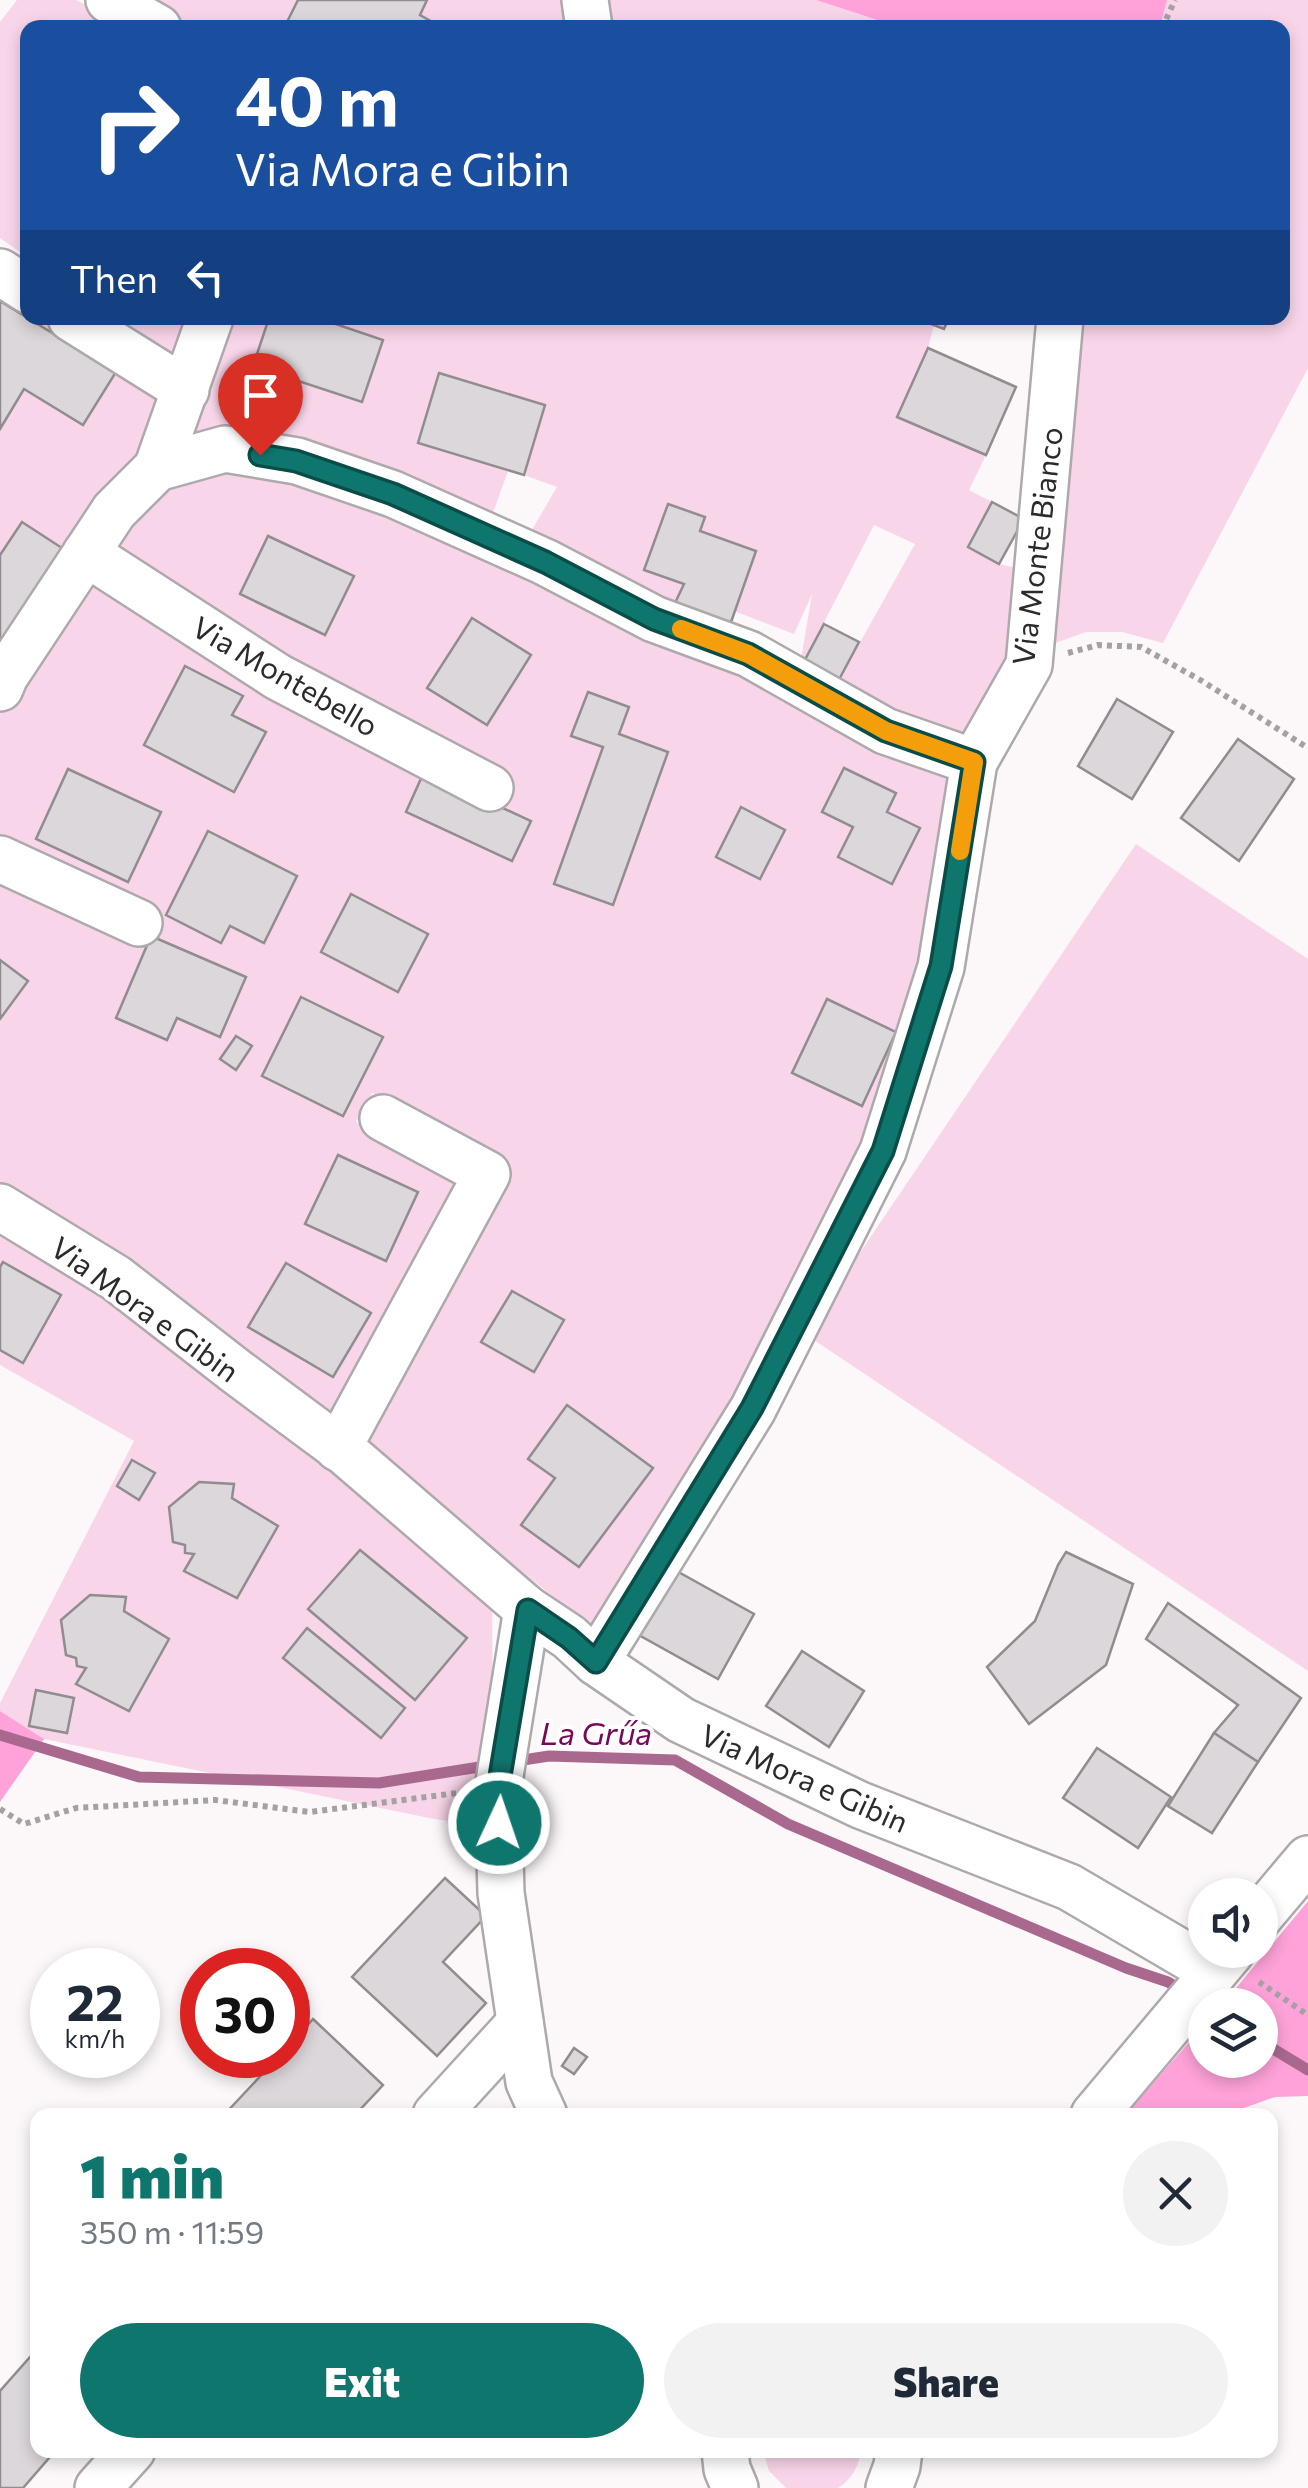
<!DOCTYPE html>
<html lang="en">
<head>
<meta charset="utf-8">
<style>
	:root { --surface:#fff; --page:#f2f2f3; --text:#1f2937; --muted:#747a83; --accent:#0f766e }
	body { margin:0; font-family:Commissioner,sans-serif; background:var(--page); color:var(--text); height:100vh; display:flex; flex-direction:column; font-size:38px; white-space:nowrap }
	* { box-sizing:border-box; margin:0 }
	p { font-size:32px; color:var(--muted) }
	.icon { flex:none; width:55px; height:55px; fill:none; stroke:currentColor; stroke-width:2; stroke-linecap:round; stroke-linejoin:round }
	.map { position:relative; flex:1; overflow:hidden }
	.sheet { position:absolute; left:30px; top:2108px; width:1248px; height:350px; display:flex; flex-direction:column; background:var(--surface); border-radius:20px; box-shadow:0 5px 15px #0003 }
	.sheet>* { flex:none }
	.banner { position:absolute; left:20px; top:20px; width:1270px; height:305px; border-radius:20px; box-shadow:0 5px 15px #0003; background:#1a4fa0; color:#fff; overflow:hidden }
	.fabs { position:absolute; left:1188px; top:1878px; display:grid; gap:20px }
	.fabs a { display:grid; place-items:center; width:90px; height:90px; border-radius:50%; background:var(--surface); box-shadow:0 5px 15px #0003; font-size:50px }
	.speed { position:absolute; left:30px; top:1948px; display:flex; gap:20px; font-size:50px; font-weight:700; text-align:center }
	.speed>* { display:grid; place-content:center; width:130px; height:130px; border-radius:50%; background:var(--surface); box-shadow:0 5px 15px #0003; line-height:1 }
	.speed small { font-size:25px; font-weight:400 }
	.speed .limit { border:15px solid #d22; background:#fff; color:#111 }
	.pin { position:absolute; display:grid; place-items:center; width:85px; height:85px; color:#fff; margin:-102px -42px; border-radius:50% 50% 50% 0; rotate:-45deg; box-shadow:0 0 10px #0007 }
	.pin .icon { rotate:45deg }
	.me { position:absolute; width:110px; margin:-55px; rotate:3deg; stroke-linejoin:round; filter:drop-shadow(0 0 8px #0008) }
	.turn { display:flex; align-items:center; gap:35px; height:210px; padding:0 50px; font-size:45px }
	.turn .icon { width:130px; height:130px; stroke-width:2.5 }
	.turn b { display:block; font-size:70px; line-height:85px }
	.then { display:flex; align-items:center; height:95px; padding:0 50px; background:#0003; gap:20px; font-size:38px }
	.round { display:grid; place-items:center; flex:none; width:105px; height:105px; border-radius:52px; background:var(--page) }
	.summary { display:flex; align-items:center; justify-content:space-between; height:170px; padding:0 50px }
	h1 { font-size:60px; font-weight:800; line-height:75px; color:var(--accent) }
	.primary-button { display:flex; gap:20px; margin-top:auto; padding:20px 50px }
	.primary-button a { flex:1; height:115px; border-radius:60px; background:var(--accent); color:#fff; font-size:40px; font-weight:800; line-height:115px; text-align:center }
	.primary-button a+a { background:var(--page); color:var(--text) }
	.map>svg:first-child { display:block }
</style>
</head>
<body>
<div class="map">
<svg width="1308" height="2488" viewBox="0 0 1308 2488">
	<rect width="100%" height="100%" fill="#fcf7f9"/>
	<g fill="#f9d5e9">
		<path d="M17,0H76L128,27L28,28L27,257L0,238V22Z"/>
		<path d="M106,0H568L571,27H154Z"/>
		<path d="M604,0H816L899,27H615Z"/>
		<path d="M1167,0H1308V368L1163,643L1122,632H1086L1047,646L1073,318H1282V28L1160,27Z"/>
		<path d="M0,276L27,291L28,318H74L186,381L140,470L0,652Z"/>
		<path d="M119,318H207L191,365Z"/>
		<path d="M218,318H915L934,325L928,348L897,417L986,455L969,490L992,502L968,547L999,564L1033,572L1028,630L966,760L834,689L915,544L874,525L799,671L812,594L794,634L734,611L756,551L645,570L684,584L675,603L523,545L557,487L524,475L545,405L439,373L418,443L508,471L490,521L404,487L160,458Z"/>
		<path d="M196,457L306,473L963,774L877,1143L605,1639L497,1551L349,1447L506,1164L372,1093L356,1122L466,1187L335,1426L0,1188V675L94,545Z"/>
		<path d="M1136,844L1308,959V1671L805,1334Z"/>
		<path d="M0,1222L492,1565L493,1827L434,1819L44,1739L0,1711V1703L134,1441L0,1365Z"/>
		<path d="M763,2450H861C859,2466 852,2479 838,2488H786L769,2471Z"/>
	</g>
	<g fill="#fea2d9">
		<path d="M816,0H1167L1160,27H899Z"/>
		<path d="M0,1711L44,1739L0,1802Z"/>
		<path d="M1308,1901V2096L1275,2097L1224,2115H1125L1205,2024V2060H1260V2005H1222Z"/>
	</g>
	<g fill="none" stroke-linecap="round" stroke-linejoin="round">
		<g stroke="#a9698f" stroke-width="11">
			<path d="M0,1735L139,1777L379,1783L492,1765"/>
			<path d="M510,1762L549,1756L675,1760L788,1824L1126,1968L1168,1982L1185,1992"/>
			<path d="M1260,2041L1308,2070"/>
		</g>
	</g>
	<g fill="#dcd7da" stroke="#918d8f" stroke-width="2.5">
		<path d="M298,0H427L420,15L443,28H284Z"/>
		<path d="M0,301L116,372L83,425L24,389L0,429Z"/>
		<path d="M269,318H318L383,340L362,402L253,366Z"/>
		<path d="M915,318H949L944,329Z"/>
		<path d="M928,348L1016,387L986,455L897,417Z"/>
		<path d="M439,373L545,405L524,475L418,443Z"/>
		<path d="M992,502L1024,519L999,564L968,547Z"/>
		<path d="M668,504L705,517L700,531L756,551L730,625L675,603L684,584L644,570Z"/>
		<path d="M22,522L62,548L0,643V555Z"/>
		<path d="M268,536L354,576L325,635L240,594Z"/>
		<path d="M472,618L531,655L487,725L427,688Z"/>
		<path d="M824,624L859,642L834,689L799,671Z"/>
		<path d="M185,666L243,696L232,715L266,732L234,792L144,745Z"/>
		<path d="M588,692L629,707L619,734L668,752L613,905L554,884L603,747L571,736Z"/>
		<path d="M1117,699L1173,732L1132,799L1078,766Z"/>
		<path d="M1238,739L1294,779L1239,861L1181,818Z"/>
		<path d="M844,768L896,793L887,812L920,828L892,884L838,857L853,827L822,812Z"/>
		<path d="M68,769L161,812L128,882L36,839Z"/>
		<path d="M424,772L531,821L512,861L406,812Z"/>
		<path d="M741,807L785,830L760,879L716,857Z"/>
		<path d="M208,831L297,876L264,943L230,926L221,943L166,915Z"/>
		<path d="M351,894L428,934L398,992L321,952Z"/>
		<path d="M151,936L246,977L220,1037L177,1018L167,1040L116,1018Z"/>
		<path d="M0,960L28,981L0,1019Z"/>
		<path d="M301,997L383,1037L343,1116L262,1076Z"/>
		<path d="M827,999L896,1032L862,1106L792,1073Z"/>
		<path d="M236,1036L252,1046L236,1070L220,1059Z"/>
		<path d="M338,1155L418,1192L386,1261L305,1224Z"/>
		<path d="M3,1262L61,1295L23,1363L0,1350V1267Z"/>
		<path d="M286,1263L371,1313L333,1377L248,1327Z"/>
		<path d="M512,1291L564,1320L534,1372L481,1342Z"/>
		<path d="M567,1405L653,1468L579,1567L521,1525L555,1478L528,1459Z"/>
		<path d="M132,1460L155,1473L139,1500L117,1486Z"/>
		<path d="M199,1482L234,1484L232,1498L278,1526L237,1598L184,1571L194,1554L185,1553V1545L173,1542L169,1507Z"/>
		<path d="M360,1550L467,1638L415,1700L308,1609Z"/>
		<path d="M1066,1552L1133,1584L1106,1665L1029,1724L987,1667L1035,1621L1058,1565Z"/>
		<path d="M673,1569L754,1614L718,1679L637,1634Z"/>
		<path d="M90,1595L126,1597L124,1611L169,1639L129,1711L76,1684L86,1668L77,1666L76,1658L66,1655L61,1620Z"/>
		<path d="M1168,1603L1301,1698L1258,1762L1214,1733L1238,1705L1146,1639Z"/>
		<path d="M307,1628L405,1708L381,1738L283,1658Z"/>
		<path d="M802,1651L864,1691L829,1747L766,1706Z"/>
		<path d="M36,1690L74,1698L67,1733L29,1726Z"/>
		<path d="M1214,1733L1258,1762L1212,1833L1168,1806Z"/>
		<path d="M1097,1748L1171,1797L1138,1848L1063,1798Z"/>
		<path d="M445,1878L486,1916L443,1962L486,2003L437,2056L352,1977Z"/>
		<path d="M313,2019L383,2085L355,2115H224L280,2055H288V2047Z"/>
		<path d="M574,2048L587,2057L574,2074L562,2066Z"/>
		<path d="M38,2348V2450H56L23,2488H0V2391Z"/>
	</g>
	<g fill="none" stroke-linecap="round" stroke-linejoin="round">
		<g stroke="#aea9ac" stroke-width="50">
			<g id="minor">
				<path d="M109,0L158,28"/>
				<path d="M585,0L589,28"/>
				<path d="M0,272L28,290"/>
				<path d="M71,318L186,390"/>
				<path d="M157,468L210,318"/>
				<path d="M86,553L278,677L490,788"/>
				<path d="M0,688L5,676L114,511L157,468L225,449L297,461L393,494L545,562L654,619L749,654L885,731L974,762"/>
				<path d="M0,859L139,923"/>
				<path d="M0,1207L116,1278L237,1372L346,1453L527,1609L569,1637L596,1662L681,1720L860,1805L1069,1887L1214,1972"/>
				<path d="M338,1448L487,1174L383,1118"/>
				<path d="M527,1609L498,1788L501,1893L529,2082L544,2115"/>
				<path d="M596,1662L753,1409L883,1151L941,967L974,762L1029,665L1060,318"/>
				<path d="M1260,1916L1308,1859"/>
				<path d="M436,2115L520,2023"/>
				<path d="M1094,2115L1231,1952"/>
				<path d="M725,2450L727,2469L735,2488"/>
				<path d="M98,2488L132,2450"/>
				<path d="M889,2488L897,2466L899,2450"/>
			</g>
		</g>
		<g stroke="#a5a1a3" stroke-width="6" stroke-dasharray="5 5" stroke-linecap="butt">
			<path d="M1162,28L1175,0"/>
			<path d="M1068,653L1098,645L1141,647L1202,681L1308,748"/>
			<path d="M0,1809L24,1824L76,1808L215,1800L310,1812L457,1793"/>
			<path d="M1259,1982L1308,2015"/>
		</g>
		<use href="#minor" stroke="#fff" stroke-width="45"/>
	</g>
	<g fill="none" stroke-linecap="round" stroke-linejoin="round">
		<g stroke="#0a4d48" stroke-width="25">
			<path id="route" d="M260,455L296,461L393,494L545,562L654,619L748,654L886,731L974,762L941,966L883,1151L752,1408L596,1662L569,1638L528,1610L498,1788L499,1823"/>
		</g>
		<use href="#route" stroke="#0f766e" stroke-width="18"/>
		<path stroke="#f59e0b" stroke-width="18" d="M681,629L748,654L886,731L974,762L960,851"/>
	</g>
	<g text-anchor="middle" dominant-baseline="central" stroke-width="8" stroke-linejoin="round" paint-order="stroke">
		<g font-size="30" fill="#2c2a2b" stroke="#fff">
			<text transform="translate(1036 546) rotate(-83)">Via Monte Bianco</text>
			<text transform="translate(286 675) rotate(30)">Via Montebello</text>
			<text transform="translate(146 1308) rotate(36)">Via Mora e Gibin</text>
			<text transform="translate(805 1777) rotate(24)">Via Mora e Gibin</text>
		</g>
		<g font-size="32" font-style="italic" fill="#780859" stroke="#fff">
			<text x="596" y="1732">La Grűa</text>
		</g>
	</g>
</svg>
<div class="fabs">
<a><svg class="icon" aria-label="sound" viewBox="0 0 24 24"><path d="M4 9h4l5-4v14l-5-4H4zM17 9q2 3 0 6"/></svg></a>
<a><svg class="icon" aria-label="layers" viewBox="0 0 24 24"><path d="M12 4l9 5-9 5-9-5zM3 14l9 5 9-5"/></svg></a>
</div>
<div class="speed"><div>22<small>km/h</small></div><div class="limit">30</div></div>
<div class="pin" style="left:260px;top:455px;background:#d93025"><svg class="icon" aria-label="arrive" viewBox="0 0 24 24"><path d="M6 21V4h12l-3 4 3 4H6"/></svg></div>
<svg class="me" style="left:499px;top:1823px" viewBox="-20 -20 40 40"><circle r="17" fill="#0f766e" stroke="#fff" stroke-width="3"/><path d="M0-11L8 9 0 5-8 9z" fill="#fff"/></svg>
<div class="banner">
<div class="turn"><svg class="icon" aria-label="right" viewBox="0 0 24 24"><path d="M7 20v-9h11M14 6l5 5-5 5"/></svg><div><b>40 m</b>Via Mora e Gibin</div></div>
<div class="then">Then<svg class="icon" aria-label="left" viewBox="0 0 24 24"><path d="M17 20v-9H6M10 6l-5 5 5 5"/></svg></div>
</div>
<section class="sheet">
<div class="summary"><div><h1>1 min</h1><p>350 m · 11:59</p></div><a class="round"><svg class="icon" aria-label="close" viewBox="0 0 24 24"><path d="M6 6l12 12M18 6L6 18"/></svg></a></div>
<div class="primary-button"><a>Exit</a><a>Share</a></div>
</section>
</div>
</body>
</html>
